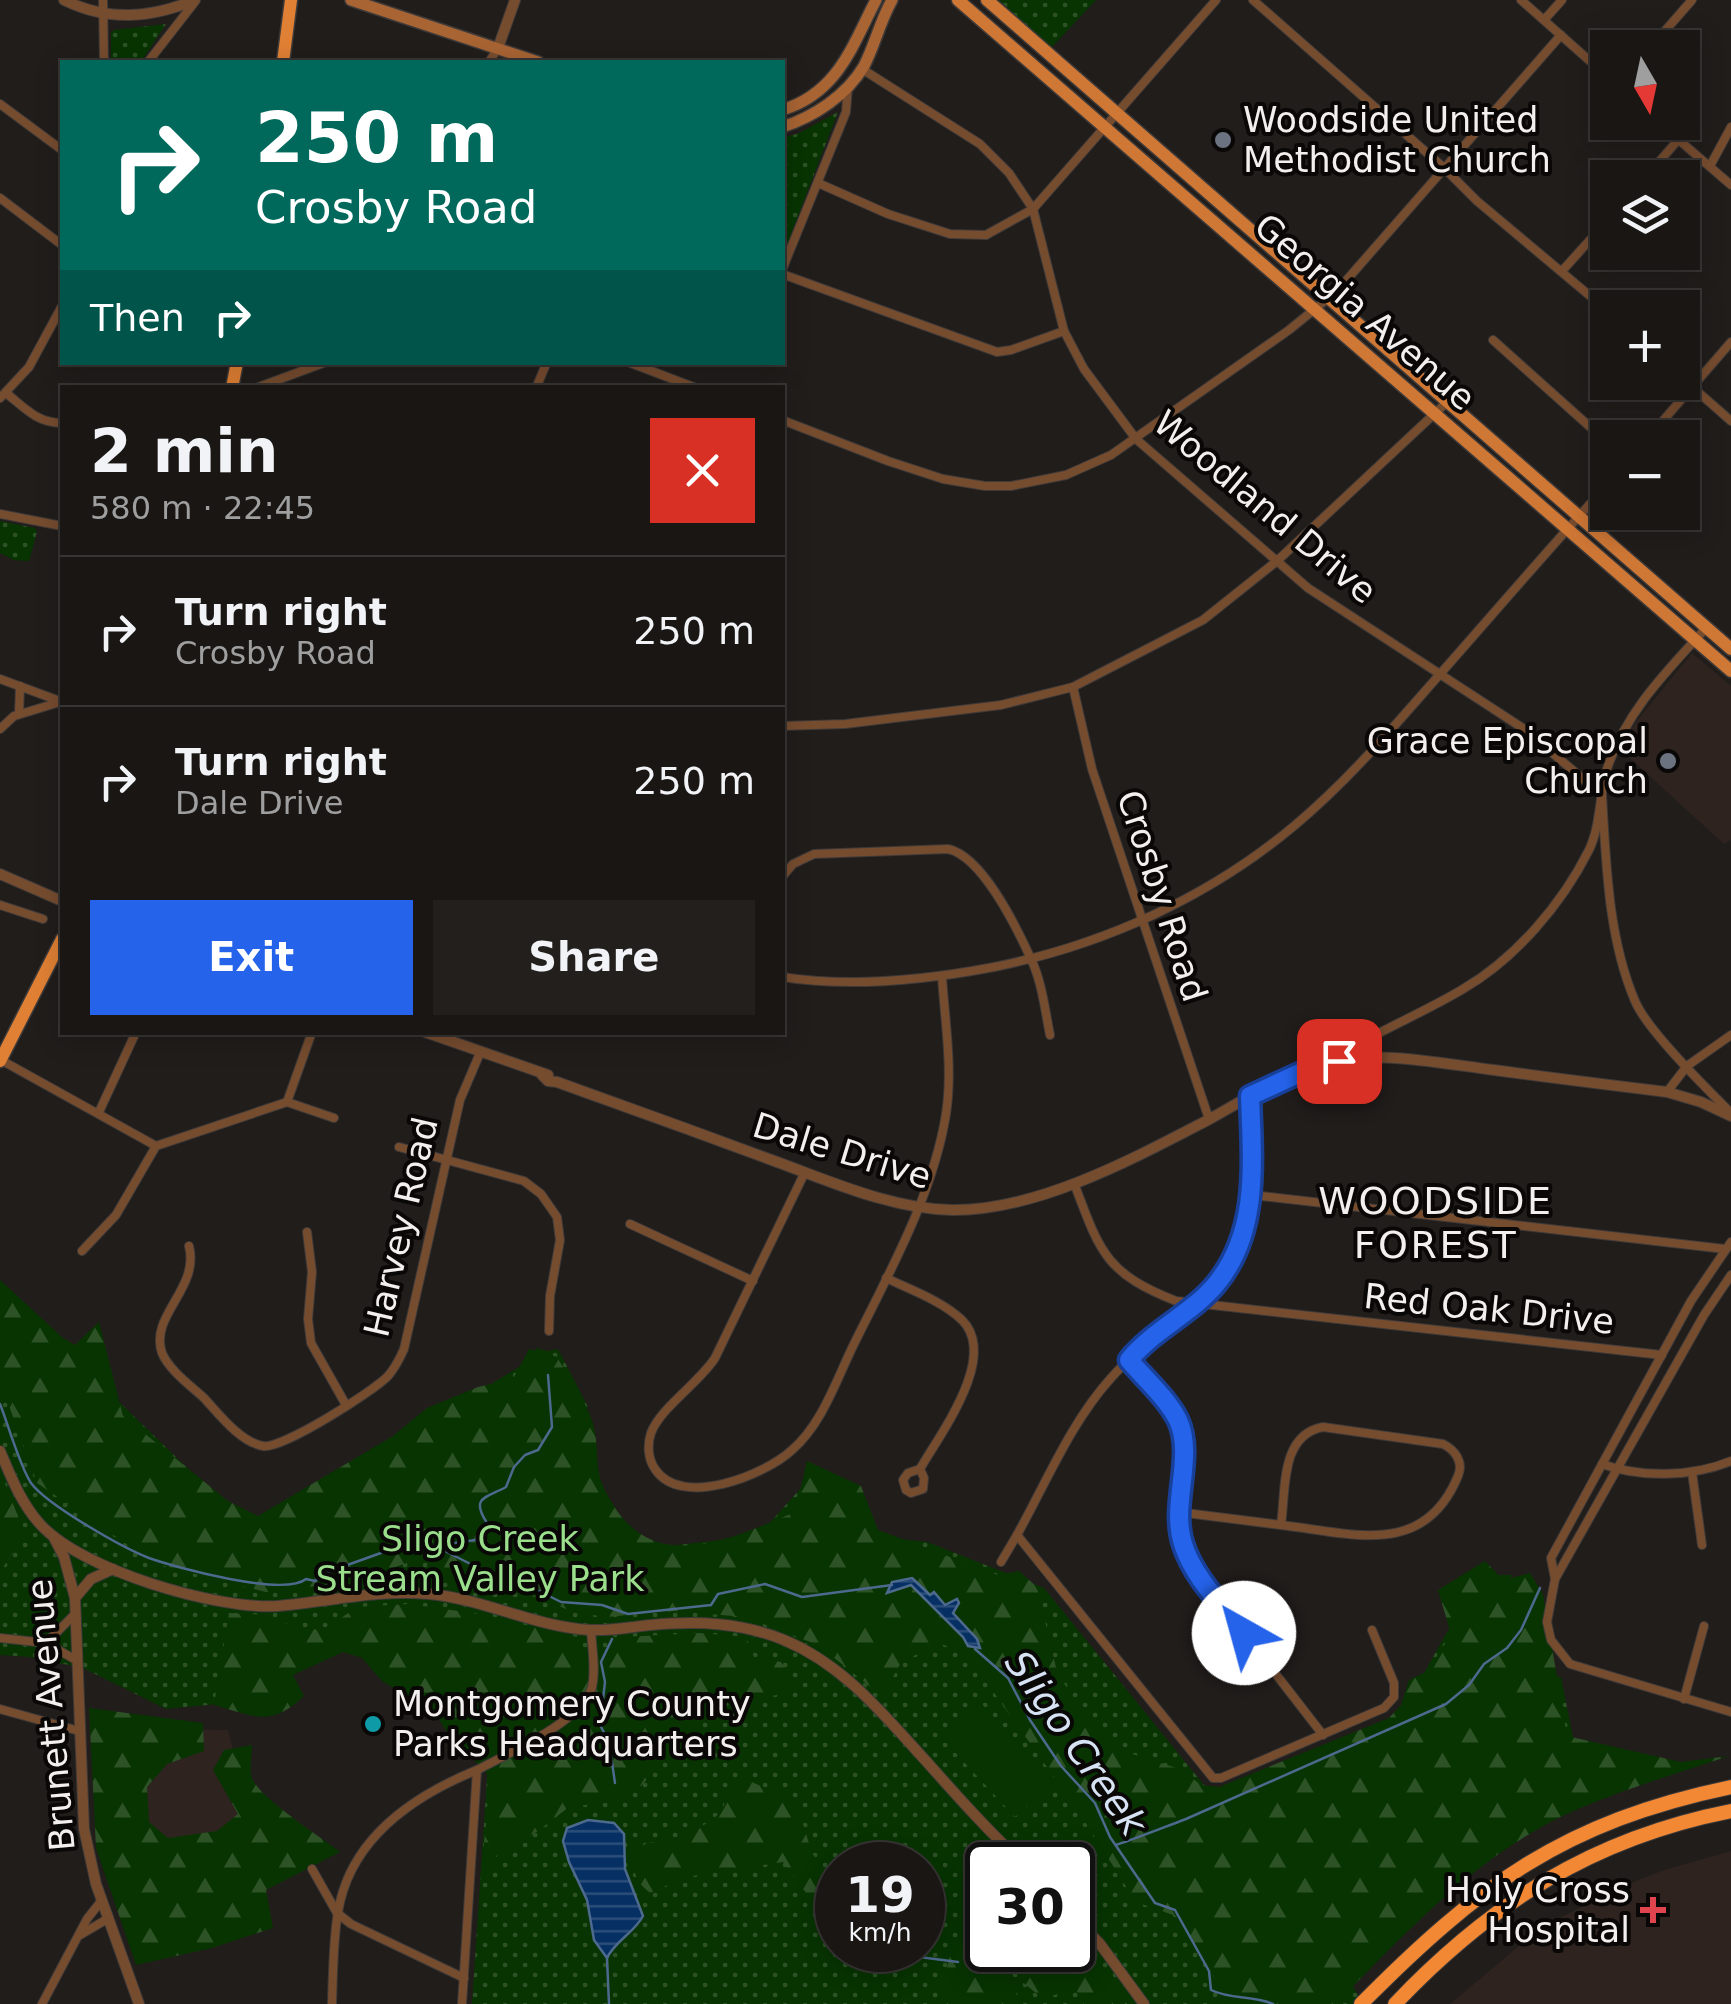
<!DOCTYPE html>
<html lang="en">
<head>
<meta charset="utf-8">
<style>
	:root { --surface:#191614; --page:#221f1d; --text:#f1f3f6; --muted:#9f9fa0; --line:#373534; --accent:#2563eb }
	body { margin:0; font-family:"DejaVu Sans",sans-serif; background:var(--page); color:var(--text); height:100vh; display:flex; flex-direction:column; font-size:38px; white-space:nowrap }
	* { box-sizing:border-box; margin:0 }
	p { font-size:32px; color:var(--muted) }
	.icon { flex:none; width:55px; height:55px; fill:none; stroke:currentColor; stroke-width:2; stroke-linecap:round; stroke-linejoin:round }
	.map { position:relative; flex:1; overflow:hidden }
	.drawer { position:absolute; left:60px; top:385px; width:725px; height:650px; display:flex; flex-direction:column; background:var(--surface); border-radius:0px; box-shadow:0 5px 25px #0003,0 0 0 2px var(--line) }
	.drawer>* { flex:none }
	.hud { position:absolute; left:60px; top:60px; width:725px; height:305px; border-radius:0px; box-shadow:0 5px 25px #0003,0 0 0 2px var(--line); background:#00695c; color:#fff; overflow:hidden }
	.needle { width:65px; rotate:171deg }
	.buttons { position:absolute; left:1590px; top:30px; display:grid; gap:20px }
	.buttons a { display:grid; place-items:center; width:110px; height:110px; border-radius:0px; background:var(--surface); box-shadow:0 5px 25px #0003,0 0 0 2px var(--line); font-size:50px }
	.speed { position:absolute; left:815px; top:1842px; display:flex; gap:20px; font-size:50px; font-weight:700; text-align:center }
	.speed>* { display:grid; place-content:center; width:130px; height:130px; border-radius:50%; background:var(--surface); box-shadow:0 5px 25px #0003,0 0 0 2px var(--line); line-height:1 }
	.speed small { font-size:25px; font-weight:400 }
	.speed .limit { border:5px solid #111; border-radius:15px; background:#fff; color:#111 }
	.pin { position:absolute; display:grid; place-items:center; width:85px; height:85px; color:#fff; margin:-42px; border-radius:20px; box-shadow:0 5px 15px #0006 }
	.me { position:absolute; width:110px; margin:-55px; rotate:322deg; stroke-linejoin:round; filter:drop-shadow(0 0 8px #0008) }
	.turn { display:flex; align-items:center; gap:35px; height:210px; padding:0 30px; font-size:45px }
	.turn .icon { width:130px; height:130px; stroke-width:2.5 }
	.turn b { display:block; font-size:70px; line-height:85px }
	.then { display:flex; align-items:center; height:95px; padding:0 30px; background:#0003; gap:20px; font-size:38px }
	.round { display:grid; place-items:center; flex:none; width:105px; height:105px; border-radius:0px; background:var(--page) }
	.overview { display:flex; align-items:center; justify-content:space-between; height:170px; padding:0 30px }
	h1 { font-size:60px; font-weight:800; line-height:75px }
	.action { display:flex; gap:20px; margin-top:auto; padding:20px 30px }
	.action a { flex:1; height:115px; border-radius:0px; background:var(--accent); color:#fff; font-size:40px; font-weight:800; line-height:115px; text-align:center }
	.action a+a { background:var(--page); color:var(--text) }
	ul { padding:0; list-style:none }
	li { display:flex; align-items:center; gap:30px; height:150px; padding:0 30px; border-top:2px solid var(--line) }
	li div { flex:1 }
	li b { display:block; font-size:38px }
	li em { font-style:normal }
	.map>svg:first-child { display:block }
</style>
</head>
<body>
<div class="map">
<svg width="1731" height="2004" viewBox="0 0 1731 2004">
	<defs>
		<pattern id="green-dots" width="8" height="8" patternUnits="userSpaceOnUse" patternTransform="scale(2.5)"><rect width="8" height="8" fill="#073400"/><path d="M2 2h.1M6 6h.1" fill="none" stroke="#2c5226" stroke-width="1.8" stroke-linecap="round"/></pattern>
		<pattern id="forest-firs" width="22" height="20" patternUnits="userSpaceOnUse" patternTransform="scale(2.5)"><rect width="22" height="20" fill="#073400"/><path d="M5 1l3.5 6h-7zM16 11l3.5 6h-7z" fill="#2c5226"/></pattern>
		<pattern id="water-rules" width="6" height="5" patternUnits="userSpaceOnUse" patternTransform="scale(2.5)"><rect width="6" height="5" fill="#063063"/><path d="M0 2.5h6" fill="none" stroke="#2b4e7a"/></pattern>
	</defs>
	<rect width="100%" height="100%" fill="#211d1b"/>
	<g fill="#2e231f">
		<path d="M1692,653L1731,686V840L1724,844L1620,749L1628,732Z"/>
		<path d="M137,1729L228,1730L256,1835L143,1856Z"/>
		<path d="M1731,1851V2004H1450L1539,1929L1612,1891L1661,1871Z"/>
	</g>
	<g fill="url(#green-dots)" fill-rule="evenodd">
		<path d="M999,0H1096L1051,48Z"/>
		<path d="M166,24L141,62H111V33L114,30Z"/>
		<path d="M838,112L783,255V138L799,133Z"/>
		<path d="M0,521L35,528L37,532L29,561L14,560L0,553Z"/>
		<path d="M0,1286L252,1531L524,1364L537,1348L547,1351L558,1349L588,1407L582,1412L594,1474L641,1549L758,1536L801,1488L859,1535L927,1542L1044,1588L1213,1796L1400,1716L1479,1575H1512L1493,1618L1482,1664L1561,1677L1574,1743L1599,1774L1336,1957L1363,2004H472L488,1763L483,1765L355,1631L218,1704L166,1709L83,1668L30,1657L0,1655ZM838,1865H922V1950H838ZM988,1865H1072V1950H988Z"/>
	</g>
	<g fill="url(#forest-firs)">
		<path d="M0,1280L63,1338L75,1345L99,1322L123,1416L228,1501L258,1516L393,1436L427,1408L478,1387L513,1379L529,1349L557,1357C568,1377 584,1397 591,1418C600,1439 594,1466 603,1486C645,1580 723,1542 795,1512L807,1461L861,1486L878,1530L998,1575L1019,1571L1037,1587L1057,1672L1088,1722L1126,1752L1180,1769L1201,1785L1219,1787L1389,1718L1401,1705L1409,1680L1428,1671L1451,1634L1438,1590L1485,1561L1503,1580L1530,1573L1543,1594L1567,1736L1681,1762L1729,1756C1679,1773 1627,1788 1578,1809C1482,1850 1408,1930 1336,2004H1223L1212,1972L1176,1916L1136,1902L1077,1809L965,1652L941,1644L902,1661L882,1696L818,1645L745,1617L674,1611L606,1617L573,1612L526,1592L462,1578L423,1557L390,1569L317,1586L266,1592L156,1564L37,1483L0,1381Z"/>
		<path d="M0,1471L25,1534L0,1572Z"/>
		<path d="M408,1604L473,1613L577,1637L583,1650H614L624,1637L699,1633L746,1637L754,1657L781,1662L789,1676L791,1692L710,1709L642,1785L618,1801L569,1807L538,1831L499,1852L480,1880L491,1778L474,1760L458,1749L436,1715L382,1681L362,1658L343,1652L293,1675L304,1696C271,1728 253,1716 214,1705L229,1613L267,1615L294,1627L322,1630L358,1607Z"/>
		<path d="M89,1708L203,1723L204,1751L167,1764L147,1787L149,1822L168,1838L217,1831L238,1814L213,1770L224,1750L252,1745C252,1755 249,1770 252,1778C259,1798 321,1837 340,1852L266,1890L273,1928L212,1948L136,1965L96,1848Z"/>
		<path d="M745,1779L790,1799L803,1824L812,1853L831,1880L835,1900L832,1913H821L783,1862L686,1877L650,1893L638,1882L629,1854L647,1843L690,1835L722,1812L729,1787Z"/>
		<path d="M966,1921L1023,2004H938L951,1952Z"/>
		<path d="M1073,1937L1106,1973L1125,2004H1084L1075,1988L1043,1999L1019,1979L1023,1959L1036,1956V1950H1072Z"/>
	</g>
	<path fill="#073400" d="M980,1702L1053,1782L1015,1817L941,1737Z"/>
	<g fill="url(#water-rules)" stroke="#4d698d" stroke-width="2.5">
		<path d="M912,1578L930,1595L934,1592L945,1605L957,1599L959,1603L953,1613L977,1639L980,1648L968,1646L963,1637L911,1585L887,1593L892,1582Z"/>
		<path d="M588,1820L614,1823L624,1834L625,1869L643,1916C634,1933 615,1941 607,1958L594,1940L587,1900L569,1862L563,1841L567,1828Z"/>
	</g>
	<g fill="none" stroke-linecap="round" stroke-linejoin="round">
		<g stroke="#4d698d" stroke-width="2.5">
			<path d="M0,1404C8,1424 20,1467 31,1483C47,1505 123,1548 149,1558C177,1568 284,1597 306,1579L315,1581L325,1573L406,1544L435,1546L500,1579L541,1592L561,1602L602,1605L628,1614L711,1605L718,1594L765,1584L802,1597L892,1585"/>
			<path d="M435,1546L475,1540L483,1535L487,1523C470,1497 486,1498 506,1487L514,1467L525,1455L538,1450L552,1427L548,1375"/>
			<path d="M612,1639L601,1662L605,1682L600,1725L609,1742L615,1783"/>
			<path d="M975,1649L1008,1678L1030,1720L1061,1766L1095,1803L1110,1837L1155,1903L1175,1910L1209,1971L1211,1990C1231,2000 1253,1995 1273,2004"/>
			<path d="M1116,1845C1140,1837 1162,1828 1186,1819L1446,1704L1469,1685L1484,1664L1507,1648L1521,1630L1540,1588"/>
			<path d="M888,1953L958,1962"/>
			<path d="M607,1958L609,2004"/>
		</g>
		<g stroke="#3e3a39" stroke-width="10">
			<g id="minor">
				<path d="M103,0L104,62"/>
				<path d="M1253,0L1443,167L1477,201L1608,311"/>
				<path d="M1521,0L1608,77"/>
				<path d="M1544,20L1562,0"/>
				<path d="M1650,48L1692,0"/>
				<path d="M148,62L194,3"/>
				<path d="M489,62L498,48"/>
				<path d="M862,69L980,144L1009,173L1033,209L1064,331L1084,369L1136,439L1308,588L1524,729L1602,795C1606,862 1608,938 1635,1001C1647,1030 1707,1089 1731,1113"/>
				<path d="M0,104L62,150"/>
				<path d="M1658,122L1731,185"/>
				<path d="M1710,166L1731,127"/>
				<path d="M1645,178L1678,140"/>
				<path d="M818,183L888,214L950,234L986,235L1033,209L1216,0"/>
				<path d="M0,198L62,245"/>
				<path d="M782,270L846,112L848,86"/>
				<path d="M1562,271L1608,220"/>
				<path d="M782,274L997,352L1011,350L1064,331"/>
				<path d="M1493,340L1608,443"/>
				<path d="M628,362L696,388"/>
				<path d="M1682,378L1731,421"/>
				<path d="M256,388L326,362"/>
				<path d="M536,388L547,362"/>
				<path d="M6,393C25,408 37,423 62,423"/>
				<path d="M0,398L29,367L62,306"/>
				<path d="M782,420L888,461L943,479L985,486H1011L1066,475L1111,455L1289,330L1337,291L1561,35"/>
				<path d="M1648,438L1731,342"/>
				<path d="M0,514L62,526"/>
				<path d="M0,679L57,700"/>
				<path d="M1073,687L1092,769L1209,1119"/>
				<path d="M19,714L20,686"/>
				<path d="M782,726L845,724L1001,705L1073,687L1203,620L1277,561L1447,402"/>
				<path d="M0,729L14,716L60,702"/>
				<path d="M782,877L793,864L814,854L948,849C982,856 1017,928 1031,959C1042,982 1045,1010 1050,1035"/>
				<path d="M0,905L43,919"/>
				<path d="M782,977C852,988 926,980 994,967C1103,945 1208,898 1294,826C1343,785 1384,738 1426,690C1487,621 1546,552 1608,484"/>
				<path d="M1351,1059L1355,1046C1390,1026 1428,1010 1463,989C1515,959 1562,904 1589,850C1601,825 1599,795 1607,769C1626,711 1667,671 1707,627"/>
				<path d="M1,1060L156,1146"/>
				<path d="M1667,1092L1687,1066L1731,1035"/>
				<path d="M1250,1096C1251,1158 1262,1237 1214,1286C1182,1319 1142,1343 1111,1378C1071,1422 1046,1483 1017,1535L1213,1778H1221L1384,1708L1394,1697V1683L1372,1630"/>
				<path d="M287,1102L334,1118"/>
				<path d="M99,1112L136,1032"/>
				<path d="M399,1147L524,1181L541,1194L557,1217L560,1240L550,1296L549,1331"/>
				<path d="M805,1172L715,1358C699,1383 660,1408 651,1433C647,1445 648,1459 655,1469C681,1509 765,1475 792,1450C822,1424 836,1381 853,1346C889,1273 933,1195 946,1114C953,1069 945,1022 942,977"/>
				<path d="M1074,1183C1100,1252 1105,1273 1176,1301L1662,1355"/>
				<path d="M1252,1195L1725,1249"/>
				<path d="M630,1224L753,1281"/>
				<path d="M307,1232L312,1272L308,1319L311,1343L346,1405"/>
				<path d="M189,1246C200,1289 149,1315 162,1353C169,1370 191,1386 204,1398C219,1414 240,1442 263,1446C281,1450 374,1391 388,1376C395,1368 400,1358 404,1349L460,1100L480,1053"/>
				<path d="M82,1251L116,1215L156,1146L287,1102L312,1032"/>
				<path d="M1731,1275L1704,1315L1555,1579L1547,1622L1551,1640L1570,1664L1731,1712"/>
				<path d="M886,1278C911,1290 942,1301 962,1320C999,1357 940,1434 920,1469L924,1478L923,1489L911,1493L906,1490L903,1480L908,1473L920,1469"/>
				<path d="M1129,1360C1147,1380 1172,1402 1181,1427C1185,1440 1182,1453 1182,1466C1179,1508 1176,1532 1196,1571L1323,1735"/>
				<path d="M1323,1427L1443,1444C1455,1450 1464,1462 1458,1476C1424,1559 1351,1533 1281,1525C1286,1489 1280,1435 1323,1427Z"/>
				<path d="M1602,1464C1640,1478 1693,1477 1731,1461"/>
				<path d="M1692,1472L1702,1545"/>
				<path d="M1178,1512L1281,1525"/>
				<path d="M1001,1562L1017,1535"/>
				<path d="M1555,1579L1551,1558L1691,1301L1731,1242"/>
				<path d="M0,1638L46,1643L76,1660"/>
				<path d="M46,1643L74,1615"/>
				<path d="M1684,1699L1704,1626"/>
				<path d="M0,1709L79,1731"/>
				<path d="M312,1869L337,1913L351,1924L464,1978"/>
				<path d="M80,1935L109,1918"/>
				<path d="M42,2004L87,1919L102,1900"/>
				<path d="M332,2004C333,1974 333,1941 338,1912C350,1839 413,1796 477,1770"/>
				<path d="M462,2004L477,1770C507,1754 584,1720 592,1687C596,1670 592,1648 591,1630"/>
			</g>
		</g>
		<g stroke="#3e3a39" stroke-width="12">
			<g id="tertiary">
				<path d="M64,0C108,22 151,18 195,0"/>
				<path d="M498,48L515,0"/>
				<path d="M0,874L62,901"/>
				<path d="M425,1032L548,1075"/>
				<path d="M542,1075L548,1081L557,1082C630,1108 704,1135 777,1162C832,1182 892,1209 952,1210C1036,1211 1131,1160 1206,1121C1241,1102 1275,1079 1314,1066C1370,1048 1437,1063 1494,1070C1552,1078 1609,1085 1667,1092L1701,1102L1731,1116"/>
				<path d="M0,1451C11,1477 21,1503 40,1524C81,1570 217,1610 278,1606C328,1602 378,1589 429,1594C484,1599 535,1627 590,1630C610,1631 631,1627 651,1625C697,1621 740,1622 784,1640C844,1665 883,1714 926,1761C958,1797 990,1833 1025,1865"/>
				<path d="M53,1536L64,1557L75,1598L84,1829L96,1884L139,2004"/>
				<path d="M75,1598L91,1579L113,1569"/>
				<path d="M1072,1915L1100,1944L1144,2004"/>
			</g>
		</g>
		<g stroke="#3e3a39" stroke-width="14">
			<g id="secondary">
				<path d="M351,0L538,62"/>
				<path d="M782,110C838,93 852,46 876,0"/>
				<path d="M782,127C814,117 847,95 864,66C875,45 880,21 892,0"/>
			</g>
		</g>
		<g stroke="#3e3a39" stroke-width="15">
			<g id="primary">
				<path d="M958,0L1731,671"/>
				<path d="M987,0L1731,649"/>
			</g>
		</g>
		<g stroke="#3e3a39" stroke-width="15">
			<g id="trunk">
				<path d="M283,62L291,0"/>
				<path d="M232,388L237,362"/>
				<path d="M0,1061L62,939"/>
			</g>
		</g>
		<g stroke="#3e3a39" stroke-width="16">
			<g id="motorway">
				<path d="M1361,2004C1479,1885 1563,1822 1731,1787"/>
				<path d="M1395,2004C1491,1903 1593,1838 1731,1811"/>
			</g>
		</g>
		<use href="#minor" stroke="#764c2f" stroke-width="8"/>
		<use href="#tertiary" stroke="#764c2f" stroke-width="10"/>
		<use href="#secondary" stroke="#a86433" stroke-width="11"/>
		<use href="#primary" stroke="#cf7735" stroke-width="12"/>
		<use href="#trunk" stroke="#e08034" stroke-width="12"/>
		<use href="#motorway" stroke="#f28834" stroke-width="14"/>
	</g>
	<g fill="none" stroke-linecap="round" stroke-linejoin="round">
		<g stroke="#184099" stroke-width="25">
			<path id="route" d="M1244,1633C1223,1606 1193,1577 1183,1544C1170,1504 1195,1457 1178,1420C1167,1398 1145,1379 1129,1360C1153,1330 1193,1313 1217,1283C1260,1230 1252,1159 1250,1096L1315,1066L1339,1061"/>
		</g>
		<use href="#route" stroke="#2563eb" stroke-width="18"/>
	</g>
	<g fill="#6b7280" stroke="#090807" stroke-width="4">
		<circle cx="1223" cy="140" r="10"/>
		<circle cx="1668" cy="761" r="10"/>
	</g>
	<circle fill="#0f9aa8" stroke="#090807" stroke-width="4" cx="373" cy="1724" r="10"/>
	<path fill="#e0444e" stroke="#090807" stroke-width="4" d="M1648 1895h10v10h10v10h-10v10h-10v-10h-10v-10h10z"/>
	<g text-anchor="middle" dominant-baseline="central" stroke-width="8" stroke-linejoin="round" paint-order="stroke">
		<g font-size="35" fill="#f3efee" stroke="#090807" text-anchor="start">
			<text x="1243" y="120">Woodside United<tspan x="1243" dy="40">Methodist Church</tspan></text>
			<text x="1648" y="741" text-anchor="end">Grace Episcopal<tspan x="1648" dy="40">Church</tspan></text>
			<text x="393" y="1704">Montgomery County<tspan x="393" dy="40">Parks Headquarters</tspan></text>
			<text x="1630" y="1890" text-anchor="end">Holy Cross<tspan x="1630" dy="40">Hospital</tspan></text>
		</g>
		<g font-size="35" fill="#f3efee" stroke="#090807">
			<text transform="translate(1365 312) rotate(41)">Georgia Avenue</text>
			<text transform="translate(1265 507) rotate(40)">Woodland Drive</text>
			<text transform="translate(1162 896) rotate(72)">Crosby Road</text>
			<text transform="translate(842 1151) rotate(17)">Dale Drive</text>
			<text transform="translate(401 1227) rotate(-77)">Harvey Road</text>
			<text transform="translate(1489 1309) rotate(6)">Red Oak Drive</text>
			<text transform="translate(51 1715) rotate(-95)">Brunett Avenue</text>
		</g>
		<g font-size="35" fill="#9bde8c" stroke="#090807">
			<text x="480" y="1539">Sligo Creek<tspan x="480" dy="40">Stream Valley Park</tspan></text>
		</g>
		<g font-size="38" letter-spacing="2.5" fill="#f3efee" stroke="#090807">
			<text x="1436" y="1201">WOODSIDE<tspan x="1436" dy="44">FOREST</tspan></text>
		</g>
		<g font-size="38" font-style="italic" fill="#d7e3f4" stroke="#090807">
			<text transform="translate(1076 1743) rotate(55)">Sligo Creek</text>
		</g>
	</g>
</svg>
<div class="buttons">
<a><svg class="needle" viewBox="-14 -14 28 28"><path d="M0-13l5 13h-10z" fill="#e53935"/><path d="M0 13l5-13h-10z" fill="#9f9fa0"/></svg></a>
<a><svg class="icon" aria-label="layers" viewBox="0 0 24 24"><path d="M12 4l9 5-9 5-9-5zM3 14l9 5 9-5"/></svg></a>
<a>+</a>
<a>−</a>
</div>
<div class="speed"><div>19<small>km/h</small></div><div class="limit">30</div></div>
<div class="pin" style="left:1339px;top:1061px;background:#d93025"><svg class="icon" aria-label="arrive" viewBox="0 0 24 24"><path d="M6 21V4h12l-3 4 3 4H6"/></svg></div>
<svg class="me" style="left:1244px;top:1633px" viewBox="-20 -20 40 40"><circle r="19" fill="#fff"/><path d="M0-13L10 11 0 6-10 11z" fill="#2563eb"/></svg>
<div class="hud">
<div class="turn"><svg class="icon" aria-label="right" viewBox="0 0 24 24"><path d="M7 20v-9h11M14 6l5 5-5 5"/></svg><div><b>250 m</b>Crosby Road</div></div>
<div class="then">Then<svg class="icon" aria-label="right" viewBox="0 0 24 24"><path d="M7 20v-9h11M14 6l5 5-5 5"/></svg></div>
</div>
<section class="drawer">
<div class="overview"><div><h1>2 min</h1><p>580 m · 22:45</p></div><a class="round" style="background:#d93025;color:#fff"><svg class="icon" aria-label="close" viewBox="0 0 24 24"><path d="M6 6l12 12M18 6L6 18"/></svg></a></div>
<ul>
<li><svg class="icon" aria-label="right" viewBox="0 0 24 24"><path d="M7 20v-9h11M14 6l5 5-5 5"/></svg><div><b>Turn right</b><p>Crosby Road</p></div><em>250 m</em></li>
<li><svg class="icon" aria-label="right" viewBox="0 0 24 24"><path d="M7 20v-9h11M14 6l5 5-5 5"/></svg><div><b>Turn right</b><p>Dale Drive</p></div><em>250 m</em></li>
</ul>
<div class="action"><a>Exit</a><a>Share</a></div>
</section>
</div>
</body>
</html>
